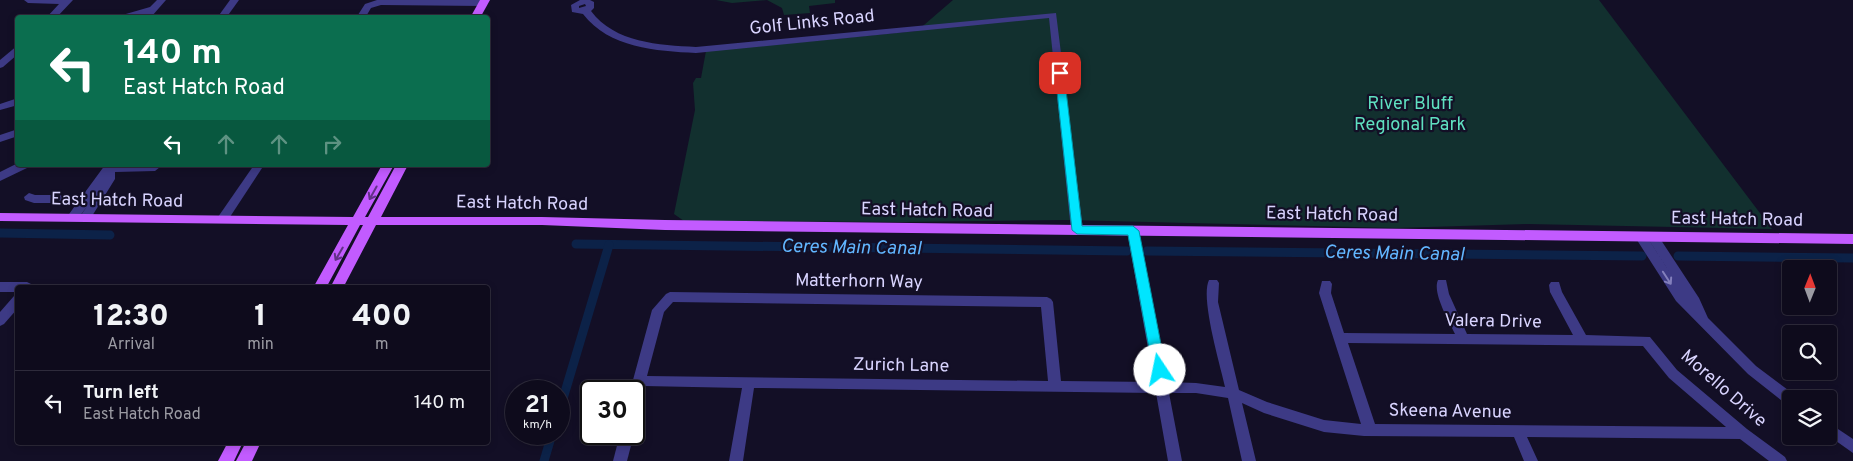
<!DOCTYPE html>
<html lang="en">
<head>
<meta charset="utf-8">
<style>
	:root { --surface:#0e0b1c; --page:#1c1929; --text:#f1f3f6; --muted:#9b9ba3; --line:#2e2b3b }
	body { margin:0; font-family:Overpass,sans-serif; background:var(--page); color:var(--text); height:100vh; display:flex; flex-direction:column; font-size:19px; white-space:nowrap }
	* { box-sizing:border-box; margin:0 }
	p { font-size:16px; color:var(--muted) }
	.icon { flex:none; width:28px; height:28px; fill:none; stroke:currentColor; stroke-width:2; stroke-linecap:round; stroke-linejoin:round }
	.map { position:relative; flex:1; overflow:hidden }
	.sheet { position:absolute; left:15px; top:285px; width:475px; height:160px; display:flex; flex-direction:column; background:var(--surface); border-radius:5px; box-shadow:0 2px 8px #0003,0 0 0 1px var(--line) }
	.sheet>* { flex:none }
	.guide { position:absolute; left:15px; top:15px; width:475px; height:152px; border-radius:5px; box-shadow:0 2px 8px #0003,0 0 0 1px var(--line); background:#0b6e4f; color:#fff; overflow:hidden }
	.needle { width:32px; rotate:1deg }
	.controls { position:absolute; left:1782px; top:260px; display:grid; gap:10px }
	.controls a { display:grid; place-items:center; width:55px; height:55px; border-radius:5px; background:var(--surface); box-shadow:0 2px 8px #0003,0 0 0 1px var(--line); font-size:25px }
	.speed { position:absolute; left:505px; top:380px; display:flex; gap:10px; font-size:25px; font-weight:700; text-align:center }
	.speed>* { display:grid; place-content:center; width:65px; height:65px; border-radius:50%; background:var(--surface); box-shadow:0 2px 8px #0003,0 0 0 1px var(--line); line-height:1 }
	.speed small { font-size:12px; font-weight:400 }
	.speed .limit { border:2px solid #111; border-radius:8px; background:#fff; color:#111 }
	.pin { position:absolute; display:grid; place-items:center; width:42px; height:42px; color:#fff; margin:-21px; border-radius:10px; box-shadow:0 2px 8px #0006 }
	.me { position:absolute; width:55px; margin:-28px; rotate:349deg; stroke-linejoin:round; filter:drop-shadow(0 0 4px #0008) }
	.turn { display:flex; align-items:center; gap:18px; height:105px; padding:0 25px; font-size:22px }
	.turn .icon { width:65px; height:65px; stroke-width:2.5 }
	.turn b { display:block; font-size:35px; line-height:42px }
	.lanes { display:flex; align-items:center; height:48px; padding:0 25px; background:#0003; justify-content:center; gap:25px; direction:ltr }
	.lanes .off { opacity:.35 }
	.eta { display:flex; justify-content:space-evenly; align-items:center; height:85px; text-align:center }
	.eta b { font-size:30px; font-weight:800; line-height:35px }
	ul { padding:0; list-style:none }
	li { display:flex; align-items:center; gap:15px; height:65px; padding:0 25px; border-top:1px solid var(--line) }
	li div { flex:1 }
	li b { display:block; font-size:19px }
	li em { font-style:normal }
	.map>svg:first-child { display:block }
</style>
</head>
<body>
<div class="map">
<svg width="1853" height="461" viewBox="0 0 1853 461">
	<rect width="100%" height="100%" fill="#130f26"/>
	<g fill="#12302f">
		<path d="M716,0H835V3L809,6L810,13L784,15L782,8L767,0L732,3Z"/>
		<path d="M953,0H1599L1772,229L1528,224L1396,228L1066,220L904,222L684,221L674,214L695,110L693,83L696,78H701L706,51L917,31Z"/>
	</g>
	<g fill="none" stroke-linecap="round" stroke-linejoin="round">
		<g stroke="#0c2248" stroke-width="9">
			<path d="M0,233L110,235"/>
			<path d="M576,244L1127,251"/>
			<path d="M1147,251L1642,256"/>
			<path d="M1678,256L1853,258"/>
			<path d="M559,412L609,245"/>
			<path d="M544,461L552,434"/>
		</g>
		<g fill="#3d3a85" fill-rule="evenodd">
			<path d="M24,0H73L56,18H46L59,4L28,3Z"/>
			<path d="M157,0H166L152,16H146L145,14L130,18H112L150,7Z"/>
			<path d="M230,0H239L226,18H217Z"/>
			<path d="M377,0H483L487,3L483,6L381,5L371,8L365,18H356L365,4Z"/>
			<path d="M580,0H590L594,2V8L591,11C615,43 659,45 696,47L1056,13L1083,230L1077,234L1071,230L1049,18L696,53C656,51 609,48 583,14L572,12L571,5ZM585,4L586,6L579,8V6Z"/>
			<path d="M18,45V54L3,67L0,68V60Z"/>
			<path d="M18,98V105L0,110V104Z"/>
			<path d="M18,129V136L0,142V135Z"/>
			<path d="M18,163V165H28L27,168L0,181V172Z"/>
			<path d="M105,165H159L160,167L155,171L115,172V179L89,221L85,222L79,218L88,205L77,220L73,221L67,217L77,203H34L25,200L24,197L29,193L35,195H83Z"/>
			<path d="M254,165H264L226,223H218L216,220L218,217Z"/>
			<path d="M1133,227L1139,231L1167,382L1196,383L1225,387C1220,364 1200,298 1209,280H1217L1219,283L1218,302L1239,390L1267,402L1324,420L1361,424L1319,293L1322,281H1330L1332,284L1331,293L1344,333L1455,334C1449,321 1432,293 1438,280H1446L1449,294L1467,334L1573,335L1550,292L1549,285L1551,282H1559L1562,292L1586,335L1650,337L1677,370L1747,429L1785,457L1787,461H1769L1740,439L1527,437L1538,461H1524L1514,437L1364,436L1324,432L1264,413L1242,403L1256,461H1242L1228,398L1196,393H1169L1182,461H1168L1156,393L754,388L743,461H729L742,388L644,386L639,406L634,407V391H630L652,310L666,294L670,292L1047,297L1051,299L1053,302L1061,381L1154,382L1127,231ZM673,302L1041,307L1048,381L647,376L664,312ZM1348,343L1643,346L1669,378L1726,427L1375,424Z"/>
			<path d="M1641,233L1645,234L1685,296L1647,237L1649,234H1657L1699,298L1708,318L1756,366L1796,396L1797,399H1791V405L1786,404L1748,374L1676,301L1635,237Z"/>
			<path d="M0,282H27L31,284L33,287L18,288V292H0Z"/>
			<path d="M18,295V308L4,324L0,326V312L14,296Z"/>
			<path d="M1829,423L1853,439V453L1829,436Z"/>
			<path d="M620,434H634L627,461H613Z"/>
		</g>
		<g fill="#c25bff" fill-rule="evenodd">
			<path d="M480,0H490L480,18H470Z"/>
			<path d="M382,165H394L365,217H368L396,165H408L381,217H542L665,220L1853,234V244L665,230L542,225H376L343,288H330L363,225H360L326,288H313L348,225L0,221V213L353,217Z"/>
			<path d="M228,442H243L234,461H218Z"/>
			<path d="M246,442H261L252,461H236Z"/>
		</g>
	</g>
	<defs><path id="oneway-shaft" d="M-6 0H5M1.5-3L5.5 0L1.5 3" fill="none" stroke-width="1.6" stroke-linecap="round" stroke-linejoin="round" transform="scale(1.25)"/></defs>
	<g stroke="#623188">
		<use href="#oneway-shaft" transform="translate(373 193) rotate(119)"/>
		<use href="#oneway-shaft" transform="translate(339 254) rotate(120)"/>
	</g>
	<use stroke="#837fbc" href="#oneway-shaft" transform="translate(1667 278) rotate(57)"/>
	<path fill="#00e5ff" stroke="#0095a6" d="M1060,70L1064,73L1082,226H1133L1139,231L1166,370L1160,375L1153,370L1128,235L1077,234L1072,230L1055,73Z"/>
	<g text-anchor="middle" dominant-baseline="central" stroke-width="4.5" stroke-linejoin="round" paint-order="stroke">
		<g font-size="18" fill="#d9d4ff" stroke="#130f26">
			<text transform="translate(812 23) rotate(-6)">Golf Links Road</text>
			<text transform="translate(117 201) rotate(1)">East Hatch Road</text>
			<text transform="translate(522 204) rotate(1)">East Hatch Road</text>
			<text transform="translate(927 211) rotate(1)">East Hatch Road</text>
			<text transform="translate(1332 215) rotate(1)">East Hatch Road</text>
			<text transform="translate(1737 220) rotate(1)">East Hatch Road</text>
			<text transform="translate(859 282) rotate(1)">Matterhorn Way</text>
			<text transform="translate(1493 322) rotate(1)">Valera Drive</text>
			<text transform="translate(901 366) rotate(1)">Zurich Lane</text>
			<text transform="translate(1723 389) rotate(41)">Morello Drive</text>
			<text transform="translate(1450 412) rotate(1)">Skeena Avenue</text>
		</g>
		<g font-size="18" fill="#5fe0c0" stroke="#130f26">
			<text x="1410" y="104">River Bluff<tspan x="1410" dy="21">Regional Park</tspan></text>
		</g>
		<g font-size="19" font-style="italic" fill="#62b6ff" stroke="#130f26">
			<text transform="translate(851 248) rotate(1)">Ceres Main Canal</text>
			<text transform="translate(1394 254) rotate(1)">Ceres Main Canal</text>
		</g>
	</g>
</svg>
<div class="controls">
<a><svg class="needle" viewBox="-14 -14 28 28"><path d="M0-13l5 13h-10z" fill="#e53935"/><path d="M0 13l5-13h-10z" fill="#9b9ba3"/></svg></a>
<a><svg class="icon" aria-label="search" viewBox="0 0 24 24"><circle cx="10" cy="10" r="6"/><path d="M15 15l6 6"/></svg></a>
<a><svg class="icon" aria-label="layers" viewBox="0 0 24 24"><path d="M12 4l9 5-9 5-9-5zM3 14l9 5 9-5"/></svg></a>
</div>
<div class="speed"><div>21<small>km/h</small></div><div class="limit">30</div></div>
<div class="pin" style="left:1060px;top:73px;background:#d93025"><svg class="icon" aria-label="arrive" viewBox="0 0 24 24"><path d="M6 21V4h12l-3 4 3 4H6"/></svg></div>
<svg class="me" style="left:1160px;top:370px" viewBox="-20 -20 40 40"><circle r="19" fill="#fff"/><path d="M0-13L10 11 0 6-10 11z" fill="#00e5ff"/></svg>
<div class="guide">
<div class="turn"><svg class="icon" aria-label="left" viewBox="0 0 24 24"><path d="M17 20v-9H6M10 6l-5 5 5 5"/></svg><div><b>140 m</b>East Hatch Road</div></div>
<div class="lanes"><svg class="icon" aria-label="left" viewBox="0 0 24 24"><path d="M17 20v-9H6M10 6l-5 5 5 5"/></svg><svg class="icon off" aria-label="ahead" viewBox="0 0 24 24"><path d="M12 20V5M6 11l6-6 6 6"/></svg><svg class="icon off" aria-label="ahead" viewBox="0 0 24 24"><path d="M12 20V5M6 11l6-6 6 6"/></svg><svg class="icon off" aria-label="right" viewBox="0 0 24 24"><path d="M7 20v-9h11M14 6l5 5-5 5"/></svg></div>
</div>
<section class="sheet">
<div class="eta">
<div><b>12:30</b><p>Arrival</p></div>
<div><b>1</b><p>min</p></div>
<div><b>400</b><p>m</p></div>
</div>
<ul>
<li><svg class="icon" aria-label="left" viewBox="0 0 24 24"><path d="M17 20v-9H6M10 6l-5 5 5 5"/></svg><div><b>Turn left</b><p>East Hatch Road</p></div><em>140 m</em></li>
</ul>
</section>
</div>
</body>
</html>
